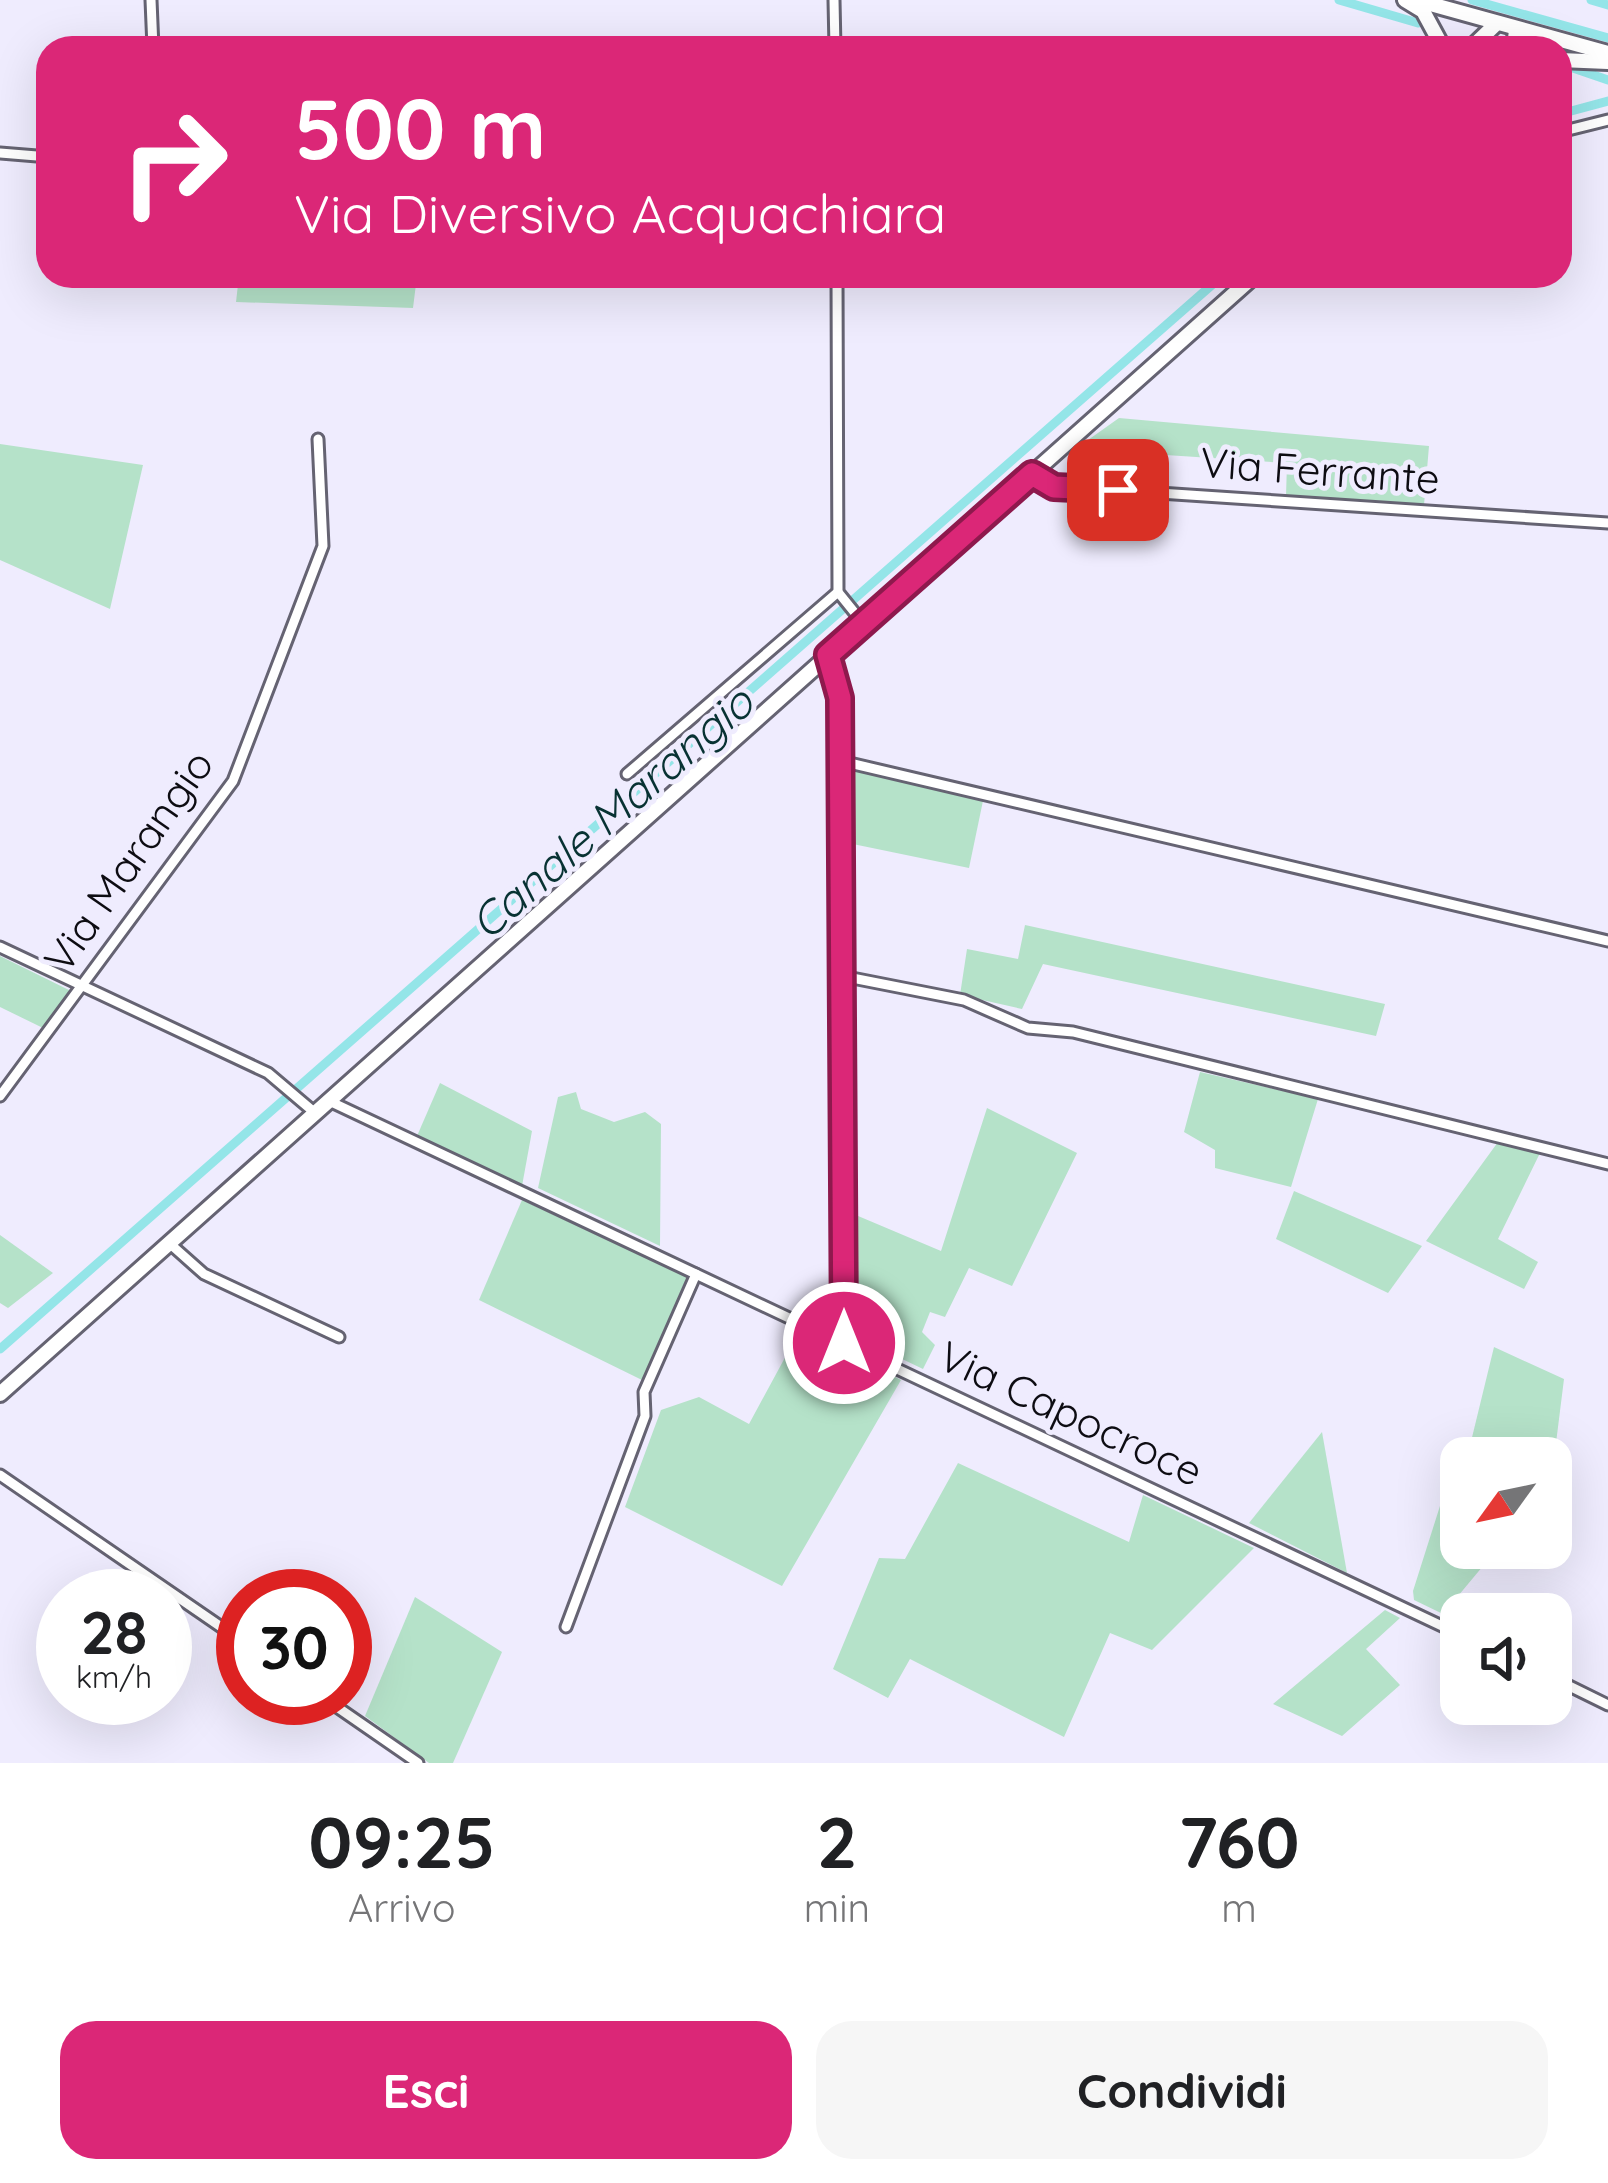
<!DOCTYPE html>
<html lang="it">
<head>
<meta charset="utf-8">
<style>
	:root { --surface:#fff; --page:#f6f6f6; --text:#202124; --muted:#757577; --accent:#db2777 }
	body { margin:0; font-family:Quicksand,sans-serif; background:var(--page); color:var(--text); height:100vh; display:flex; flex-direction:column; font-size:45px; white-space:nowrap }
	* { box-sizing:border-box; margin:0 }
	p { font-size:39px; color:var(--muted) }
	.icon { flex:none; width:66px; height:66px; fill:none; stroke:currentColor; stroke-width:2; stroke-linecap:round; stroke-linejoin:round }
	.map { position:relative; height:1763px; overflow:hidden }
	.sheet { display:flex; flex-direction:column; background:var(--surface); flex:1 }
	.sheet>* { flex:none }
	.banner { position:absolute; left:36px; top:36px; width:1536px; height:252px; border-radius:36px; box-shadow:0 12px 48px #0002; background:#db2777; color:#fff; overflow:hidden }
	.needle { width:78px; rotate:237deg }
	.controls { position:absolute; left:1440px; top:1437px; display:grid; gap:24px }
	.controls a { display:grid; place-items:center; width:132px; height:132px; border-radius:24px; background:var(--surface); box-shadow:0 12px 48px #0002; font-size:60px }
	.speed { position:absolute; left:36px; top:1569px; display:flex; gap:24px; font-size:60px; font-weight:700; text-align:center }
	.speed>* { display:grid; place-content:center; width:156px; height:156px; border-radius:50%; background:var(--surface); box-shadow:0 12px 48px #0002; line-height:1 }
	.speed small { font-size:30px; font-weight:400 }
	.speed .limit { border:18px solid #d22; background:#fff; color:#111 }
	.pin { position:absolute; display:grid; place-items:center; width:102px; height:102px; color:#fff; margin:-51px; border-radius:24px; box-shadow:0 6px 18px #0006 }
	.me { position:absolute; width:132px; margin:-66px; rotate:0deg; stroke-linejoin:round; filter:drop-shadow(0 0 9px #0008) }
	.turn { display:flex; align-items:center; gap:42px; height:252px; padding:0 60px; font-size:54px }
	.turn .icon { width:156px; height:156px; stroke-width:2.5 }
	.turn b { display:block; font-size:84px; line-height:102px }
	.eta { display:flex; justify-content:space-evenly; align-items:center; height:204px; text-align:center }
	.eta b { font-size:72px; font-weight:800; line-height:84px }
	.cta { display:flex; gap:24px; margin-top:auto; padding:24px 60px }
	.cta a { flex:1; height:138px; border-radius:36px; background:var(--accent); color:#fff; font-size:48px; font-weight:800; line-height:138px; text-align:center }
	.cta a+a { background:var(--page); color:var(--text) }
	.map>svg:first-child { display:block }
</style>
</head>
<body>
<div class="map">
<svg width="1608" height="1763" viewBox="0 0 1608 1763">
	<rect width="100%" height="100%" fill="#efecfe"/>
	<g fill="#b5e2c9">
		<path d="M239,276H417L413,308L236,302Z"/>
		<path d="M1119,418L1429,446L1424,505L1286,496L1287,463L1090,450L1081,445Z"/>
		<path d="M0,444L143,465L110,609L0,560Z"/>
		<path d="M852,766L984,796L969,868L848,843L846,768Z"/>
		<path d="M1025,925L1385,1004L1376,1036L1043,964L1022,1009L960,995L967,949L1018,959Z"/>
		<path d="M0,956L71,991L43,1028L0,1007Z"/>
		<path d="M1200,1072L1318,1099L1291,1187L1215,1168V1150L1184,1132Z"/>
		<path d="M440,1083L532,1131L522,1186L417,1136Z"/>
		<path d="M576,1092L581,1109L614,1122L645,1112L661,1124L660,1246L538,1188L558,1097Z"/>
		<path d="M987,1108L1077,1153L1012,1286L969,1268L945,1317L930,1312L922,1332L935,1345L923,1369L854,1336L851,1213L941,1251Z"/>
		<path d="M1498,1142L1540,1153L1498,1239L1538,1262L1524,1289L1426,1241Z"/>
		<path d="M1294,1191L1422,1246L1388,1293L1276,1239Z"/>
		<path d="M522,1200L687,1277L642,1380L479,1300Z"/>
		<path d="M0,1235L53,1273L8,1308L0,1303Z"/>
		<path d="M801,1328L901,1380L782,1586L625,1507L661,1410L699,1397L749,1424Z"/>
		<path d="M1494,1347L1564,1379L1551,1483V1458H1467Z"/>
		<path d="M1322,1432L1347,1573L1249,1523Z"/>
		<path d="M958,1463L1129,1542L1143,1495L1254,1548L1152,1650L1110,1633L1064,1737L910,1659L888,1698L833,1669L879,1558L905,1559Z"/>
		<path d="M1461,1484V1548H1498L1443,1614L1414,1600L1413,1591L1446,1487L1459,1491Z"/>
		<path d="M415,1597L502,1652L453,1763H429L365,1716Z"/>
		<path d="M1385,1610L1400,1618L1366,1649L1400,1685L1342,1736L1273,1704Z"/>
	</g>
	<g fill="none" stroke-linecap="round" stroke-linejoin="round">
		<g stroke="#94e5e8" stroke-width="3">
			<path d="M232,1641L243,1649"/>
			<path d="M322,1702L380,1742"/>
		</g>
		<g stroke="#94e5e8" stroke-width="9">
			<path d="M1339,0L1418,23"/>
			<path d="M1472,0L1608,38"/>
			<path d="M1591,0L1608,5"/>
			<path d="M1573,68L1608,80"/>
			<path d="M1560,114L1608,101"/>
			<path d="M0,1349L1222,276"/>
		</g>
		<g stroke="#656372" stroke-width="15">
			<g id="street">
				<path d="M151,0L153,48"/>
				<path d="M834,0L835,48"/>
				<path d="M1560,132L1608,120"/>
				<path d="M0,153L37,156"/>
				<path d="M837,276L838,592L863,623"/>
				<path d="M1032,474L1054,486L1608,523"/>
				<path d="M828,655L840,698L844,1343"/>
				<path d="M841,761L1608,941"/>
				<path d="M627,774L838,592"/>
				<path d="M0,947L268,1073L314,1112"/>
				<path d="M842,976L964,1000L1028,1028L1073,1032L1608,1164"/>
				<path d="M0,1096L233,781L323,546L318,439"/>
				<path d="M327,1100L1461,1635"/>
				<path d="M168,1242L204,1274L339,1337"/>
				<path d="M0,1475L243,1642"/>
				<path d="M566,1627L645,1416L644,1392L696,1274"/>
				<path d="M1551,1677L1608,1705"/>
				<path d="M324,1698L418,1763"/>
			</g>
		</g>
		<g stroke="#656372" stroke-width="20">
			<g id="secondary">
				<path d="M1405,0L1423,11L1443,48"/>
				<path d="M1416,0L1608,53"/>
				<path d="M1471,48L1496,24"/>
				<path d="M1514,48L1516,30"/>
				<path d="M1560,60L1608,62"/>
				<path d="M0,1394L1254,276"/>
			</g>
		</g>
		<use href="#street" stroke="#fff" stroke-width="9"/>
		<use href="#secondary" stroke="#fff" stroke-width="14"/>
	</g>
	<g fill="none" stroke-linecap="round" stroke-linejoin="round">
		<g stroke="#8e194d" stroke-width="30">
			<path id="route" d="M844,1343L840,698L828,655L1032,474L1054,487L1118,490"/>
		</g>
		<use href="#route" stroke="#db2777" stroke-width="21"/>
	</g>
	<g text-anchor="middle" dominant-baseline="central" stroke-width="10" stroke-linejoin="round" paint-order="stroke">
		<g font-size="42" fill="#0d0c12" stroke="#efecfe">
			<text transform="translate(1320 470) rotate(4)">Via Ferrante</text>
			<text transform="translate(128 861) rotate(-55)">Via Marangio</text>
			<text transform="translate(1071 1413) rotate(25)">Via Capocroce</text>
		</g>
		<g font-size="45" font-style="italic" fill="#083233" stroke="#efecfe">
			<text transform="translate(611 812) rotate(-41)">Canale Marangio</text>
		</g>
	</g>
</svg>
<div class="controls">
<a><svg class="needle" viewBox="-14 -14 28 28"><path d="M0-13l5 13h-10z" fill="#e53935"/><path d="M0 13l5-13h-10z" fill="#757577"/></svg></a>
<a><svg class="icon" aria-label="sound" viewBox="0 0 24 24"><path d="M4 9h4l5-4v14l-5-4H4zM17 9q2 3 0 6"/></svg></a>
</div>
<div class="speed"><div>28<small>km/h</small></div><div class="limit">30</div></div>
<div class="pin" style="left:1118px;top:490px;background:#d93025"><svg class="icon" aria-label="arrive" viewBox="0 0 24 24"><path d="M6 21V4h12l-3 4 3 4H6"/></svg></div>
<svg class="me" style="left:844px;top:1343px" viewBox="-20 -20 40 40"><circle r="17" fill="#db2777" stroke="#fff" stroke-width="3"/><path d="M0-11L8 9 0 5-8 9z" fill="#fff"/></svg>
<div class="banner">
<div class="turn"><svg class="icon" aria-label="right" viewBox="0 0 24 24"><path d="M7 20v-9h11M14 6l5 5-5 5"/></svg><div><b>500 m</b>Via Diversivo Acquachiara</div></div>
</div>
</div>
<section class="sheet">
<div class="eta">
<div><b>09:25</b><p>Arrivo</p></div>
<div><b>2</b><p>min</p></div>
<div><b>760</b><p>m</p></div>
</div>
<div class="cta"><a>Esci</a><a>Condividi</a></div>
</section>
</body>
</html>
